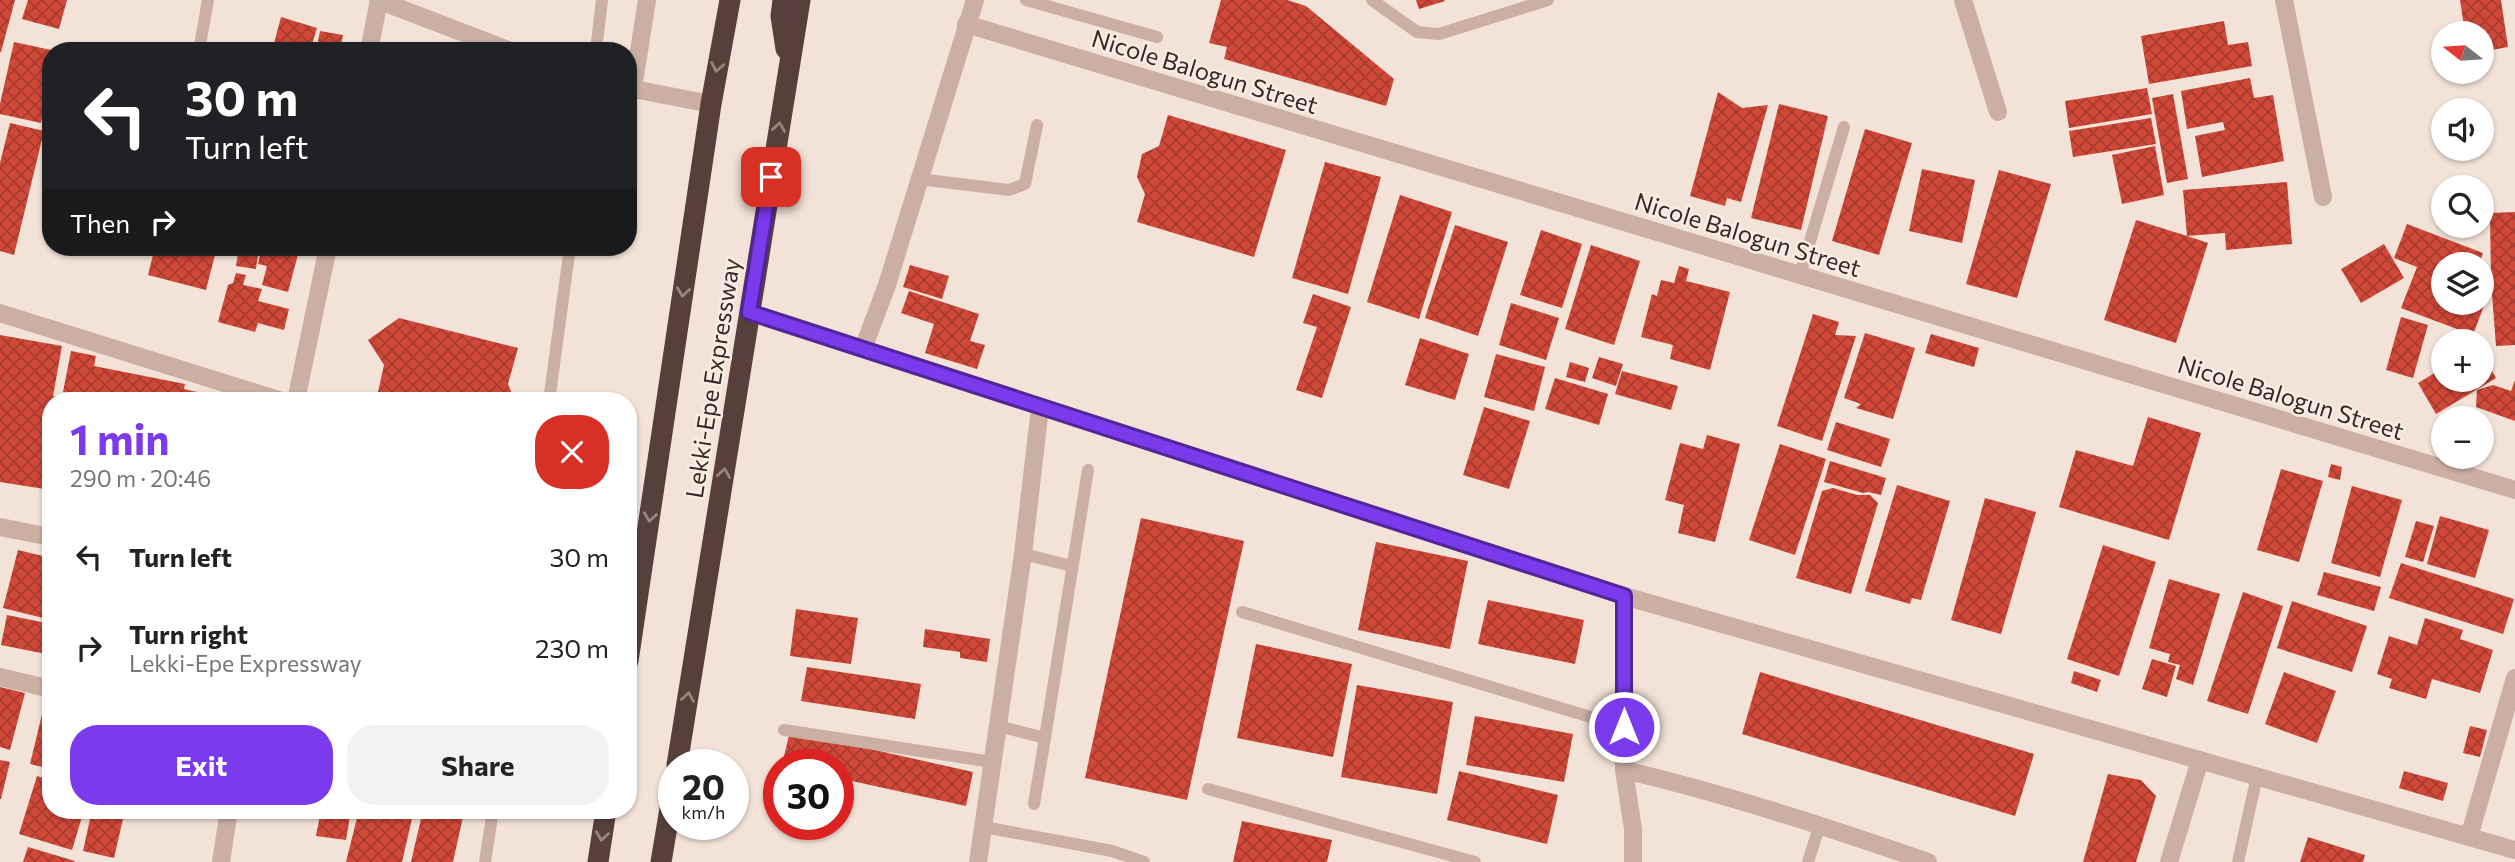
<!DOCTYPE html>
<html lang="en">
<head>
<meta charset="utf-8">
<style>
	:root { --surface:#fff; --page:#f2f2f2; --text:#222; --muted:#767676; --accent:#7c3aed }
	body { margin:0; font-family:Commissioner,sans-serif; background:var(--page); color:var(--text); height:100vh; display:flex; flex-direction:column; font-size:26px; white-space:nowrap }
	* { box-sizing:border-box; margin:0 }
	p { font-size:23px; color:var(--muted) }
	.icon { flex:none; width:38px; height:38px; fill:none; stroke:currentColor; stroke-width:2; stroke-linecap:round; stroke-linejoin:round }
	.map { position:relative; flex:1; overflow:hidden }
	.sheet { position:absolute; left:42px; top:392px; width:595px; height:427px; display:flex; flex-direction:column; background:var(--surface); border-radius:28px; box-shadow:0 2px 5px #0004 }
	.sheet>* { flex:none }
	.banner { position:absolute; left:42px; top:42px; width:595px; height:214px; border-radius:28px; box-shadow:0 2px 5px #0004; background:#202124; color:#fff; overflow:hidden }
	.needle { width:46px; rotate:287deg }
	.fabs { position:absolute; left:2431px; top:21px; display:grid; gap:14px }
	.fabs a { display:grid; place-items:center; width:63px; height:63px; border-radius:50%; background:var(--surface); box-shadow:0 2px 5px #0004; font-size:35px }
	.speed { position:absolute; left:658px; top:749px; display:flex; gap:14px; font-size:35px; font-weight:700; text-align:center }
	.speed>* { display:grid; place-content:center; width:91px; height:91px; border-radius:50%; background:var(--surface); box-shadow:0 2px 5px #0004; line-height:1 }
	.speed small { font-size:18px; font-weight:400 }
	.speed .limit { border:10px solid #d22; background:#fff; color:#111 }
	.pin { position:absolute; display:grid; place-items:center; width:60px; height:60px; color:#fff; margin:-30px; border-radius:14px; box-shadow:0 4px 10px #0006 }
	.me { position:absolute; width:77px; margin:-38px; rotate:0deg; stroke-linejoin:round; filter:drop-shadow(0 0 5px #0008) }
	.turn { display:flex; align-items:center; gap:24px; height:147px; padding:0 28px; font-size:32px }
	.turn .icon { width:91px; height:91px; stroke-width:2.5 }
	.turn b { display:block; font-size:49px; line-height:60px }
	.then { display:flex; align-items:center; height:66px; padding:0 28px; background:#0003; gap:14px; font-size:26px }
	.round { display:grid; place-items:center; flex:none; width:74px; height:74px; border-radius:28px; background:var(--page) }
	.head { display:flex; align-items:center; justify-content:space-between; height:119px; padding:0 28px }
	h1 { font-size:42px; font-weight:700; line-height:52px; color:var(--accent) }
	.cta { display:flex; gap:14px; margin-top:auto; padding:14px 28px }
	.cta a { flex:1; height:80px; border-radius:28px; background:var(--accent); color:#fff; font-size:28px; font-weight:700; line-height:80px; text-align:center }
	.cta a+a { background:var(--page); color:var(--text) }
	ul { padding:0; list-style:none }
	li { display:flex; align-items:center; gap:21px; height:91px; padding:0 28px }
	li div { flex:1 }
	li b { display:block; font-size:26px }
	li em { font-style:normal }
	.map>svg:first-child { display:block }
</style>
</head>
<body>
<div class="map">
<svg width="2515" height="862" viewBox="0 0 2515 862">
	<defs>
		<pattern id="building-cross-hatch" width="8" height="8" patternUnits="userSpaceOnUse" patternTransform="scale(1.75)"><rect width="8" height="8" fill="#cf4838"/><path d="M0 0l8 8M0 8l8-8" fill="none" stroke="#a93c2f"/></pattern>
	</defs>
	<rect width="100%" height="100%" fill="#f3e2d7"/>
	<g fill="url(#building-cross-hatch)">
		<path d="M0,0H15L1,52H0Z"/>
		<path d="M28,0H67L59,29L22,19Z"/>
		<path d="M1221,0H1287L1306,6L1394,79L1386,106L1224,59L1227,47L1209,43Z"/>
		<path d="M1416,0H1444L1445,1L1419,9Z"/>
		<path d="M2460,0H2501L2508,47L2482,52V33H2465Z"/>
		<path d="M281,17L317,28L310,51H272Z"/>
		<path d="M2224,21L2228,45L2248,42L2252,66L2149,84L2141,36Z"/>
		<path d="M320,31L343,35L340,51H316Z"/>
		<path d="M14,42L51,50V79L41,123L0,114V104Z"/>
		<path d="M2250,78L2254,98L2273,95L2284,161L2202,177L2195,136L2225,130L2223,122L2187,129L2181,91Z"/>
		<path d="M2147,88L2152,114L2069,128L2065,101Z"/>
		<path d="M1718,92L1742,108L1768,105L1741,202L1727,198L1725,206L1690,196Z"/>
		<path d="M2173,94L2188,179L2167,183L2152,98Z"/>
		<path d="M1779,104L1828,116L1801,230L1751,218Z"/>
		<path d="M1168,115L1286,150L1254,257L1137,222L1145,194L1137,177L1142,154L1159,146Z"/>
		<path d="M2151,118L2156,144L2073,157L2069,131Z"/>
		<path d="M10,123L44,131L14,255L0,251V163Z"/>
		<path d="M1865,129L1912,143L1879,255L1832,241Z"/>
		<path d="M2155,146L2164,195L2122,204L2112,155Z"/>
		<path d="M1325,162L1381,177L1348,294L1292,278Z"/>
		<path d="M1922,169L1975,180L1962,243L1909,231Z"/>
		<path d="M1999,170L2051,184L2017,298L1966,284Z"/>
		<path d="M2287,182L2292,244L2226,250L2225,233L2187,236L2208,243L2176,343L2104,320L2136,220L2187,236L2183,190Z"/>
		<path d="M1400,195L1452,212L1419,319L1367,302Z"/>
		<path d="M2515,212V345L2496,346L2491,281L2490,213Z"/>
		<path d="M2407,224L2483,253L2479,264H2443V303H2482V290L2489,292L2473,335L2401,308L2417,267L2394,258Z"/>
		<path d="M1455,225L1508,242L1478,336L1425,318Z"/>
		<path d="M1541,230L1582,244L1562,308L1520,295Z"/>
		<path d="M2384,244L2404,278L2361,303L2341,269Z"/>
		<path d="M1591,245L1640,261L1614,345L1565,329Z"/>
		<path d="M155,247H217L206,290L148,275Z"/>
		<path d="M239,247H259L256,269L236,266Z"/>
		<path d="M262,247H300L288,292L262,285L267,266L258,264Z"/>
		<path d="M910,265L949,276L942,299L903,287Z"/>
		<path d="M1679,266L1689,269L1686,281L1730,292L1710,370L1670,359L1673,345L1641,337L1652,294L1657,296L1661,280L1674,283Z"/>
		<path d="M236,273L246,275L243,285L262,289L258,301L289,309L284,330L258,323L255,332L218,322L228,285L233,283Z"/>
		<path d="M909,291L979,314L970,341L985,345L977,369L925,353L934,324L901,313Z"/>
		<path d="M1313,294L1351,307L1322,398L1296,390L1317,327L1303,323Z"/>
		<path d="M1511,303L1559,318L1546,360L1499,345Z"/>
		<path d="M1813,314L1839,322L1835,335L1856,336L1822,441L1777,426Z"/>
		<path d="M2401,317L2428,325L2413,378L2386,370Z"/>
		<path d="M399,318L518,348L508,384L515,401H376L384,365L368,340Z"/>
		<path d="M1865,333L1915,348L1893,419L1856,408L1861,404L1844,398Z"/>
		<path d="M1931,334L1979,348L1974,367L1925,353Z"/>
		<path d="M0,335L62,346L53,396L75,399L51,401V490L0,482Z"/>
		<path d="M1420,338L1469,354L1455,400L1405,385Z"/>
		<path d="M71,351L96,356L94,366L185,384L184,389L235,401H109L63,392Z"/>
		<path d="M2482,352L2496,378L2436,414L2418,383L2443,368V380H2482Z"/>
		<path d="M1496,354L1545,367L1534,411L1484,397Z"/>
		<path d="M1599,357L1623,364L1616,386L1592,378Z"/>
		<path d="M1570,362L1589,368L1585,382L1566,377Z"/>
		<path d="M1622,371L1678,386L1671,410L1615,394Z"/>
		<path d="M1555,378L1608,394L1599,425L1545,409Z"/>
		<path d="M2515,380V421L2476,407L2477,390L2493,385L2511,391Z"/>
		<path d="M1484,407L1530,421L1509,489L1463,475Z"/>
		<path d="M2148,417L2201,433L2169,540L2059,507L2076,450L2133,466Z"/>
		<path d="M1836,422L1890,439L1881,467L1827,450Z"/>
		<path d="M1707,435L1740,444L1715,542L1678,533L1684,505L1665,500L1680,443L1703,449Z"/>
		<path d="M1780,444L1826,459L1795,555L1749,540Z"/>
		<path d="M1830,461L1886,478L1881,495L1868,492L1863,493L1824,482Z"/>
		<path d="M2331,464L2342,467L2340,480L2328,477Z"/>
		<path d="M2281,469L2323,481L2299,562L2257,550Z"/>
		<path d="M1897,485L1950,501L1921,600L1912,598L1910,604L1865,591Z"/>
		<path d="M2352,486L2402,500L2380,577L2331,563Z"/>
		<path d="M1833,488L1857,495H1870L1878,503L1851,594L1796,578L1822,491Z"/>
		<path d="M1985,498L2036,512L2001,634L1951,620Z"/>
		<path d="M2440,516L2489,530L2475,578L2427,564Z"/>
		<path d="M1141,518L1244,541L1187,800L1085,778Z"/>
		<path d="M2416,521L2434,526L2423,562L2405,557Z"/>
		<path d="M1376,542L1468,561L1450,649L1358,630Z"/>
		<path d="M2103,545L2156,562L2119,676L2067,659Z"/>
		<path d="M18,550L51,558V620L3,608Z"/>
		<path d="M2401,563L2514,599L2503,634L2389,598Z"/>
		<path d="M2324,572L2381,587L2374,611L2317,595Z"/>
		<path d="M2169,579L2220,594L2193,685L2176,679L2180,665L2168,662L2170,654L2149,648Z"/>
		<path d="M2243,592L2283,606L2248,714L2207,701Z"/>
		<path d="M1488,600L1584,620L1575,664L1478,644Z"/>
		<path d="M2292,601L2367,626L2352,672L2277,648Z"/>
		<path d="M796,609L858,618L851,664L790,656Z"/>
		<path d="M7,615L51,624V655L1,645Z"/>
		<path d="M2425,618L2463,630L2460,639L2493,650L2480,693L2432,679L2426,699L2389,688L2392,679L2377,674L2389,636L2417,645Z"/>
		<path d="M925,629L990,639L987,662L960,658V652L923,647Z"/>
		<path d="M1256,644L1352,664L1333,757L1237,738Z"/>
		<path d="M2152,659L2176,666L2167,697L2142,689Z"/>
		<path d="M807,667L921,684L915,719L801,701Z"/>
		<path d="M2074,671L2101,680L2097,692L2071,683Z"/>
		<path d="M1760,672L2034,754L2015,816L1742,734Z"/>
		<path d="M2284,672L2336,691L2317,743L2265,724Z"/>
		<path d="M1357,685L1453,702L1437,794L1341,777Z"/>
		<path d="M0,687L25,693L10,750L0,747Z"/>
		<path d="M45,702L51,703V769L30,764Z"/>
		<path d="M1475,716L1573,734L1564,782L1466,765Z"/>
		<path d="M2470,726L2487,730L2480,757L2463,753Z"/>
		<path d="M790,731L973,772L966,806L838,778V765H782Z"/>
		<path d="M0,760L10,762L1,799H0Z"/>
		<path d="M1459,771L1558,795L1547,844L1447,820Z"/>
		<path d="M2404,771L2448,783L2443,801L2399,788Z"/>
		<path d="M2108,774L2141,780L2156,796L2136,862H2083Z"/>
		<path d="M37,776L51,780V810H84L72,850L19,834Z"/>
		<path d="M92,810H125L114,858L83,851Z"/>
		<path d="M321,810H351L346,840L316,836Z"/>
		<path d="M359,810H414L402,862H346Z"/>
		<path d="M423,810H435L463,817L453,862H411Z"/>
		<path d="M1242,821L1332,840L1327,862H1233Z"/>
		<path d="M2308,837L2365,855L2363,862H2300Z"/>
		<path d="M28,847L75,861L74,862H23Z"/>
	</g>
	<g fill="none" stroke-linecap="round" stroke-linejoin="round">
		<g stroke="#cbafa2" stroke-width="12">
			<path d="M1026,0L1157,37"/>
			<path d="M1372,0L1417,32L1439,34L1548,0"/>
			<path d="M199,51L208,0"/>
			<path d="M596,51L602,0"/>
			<path d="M919,179L1009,190L1025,184L1037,125"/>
			<path d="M1800,275L1844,127"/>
			<path d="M549,401L570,247"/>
			<path d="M1023,554L1072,566"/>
			<path d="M1242,612L1624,727"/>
			<path d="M998,726L1045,738L1088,470"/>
			<path d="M784,730L992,762"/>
			<path d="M1208,789L1475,862"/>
			<path d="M1034,804L1045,738"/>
			<path d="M984,827L1112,851L1144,862"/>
			<path d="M485,862L493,810"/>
			<path d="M1808,862L1819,827"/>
			<path d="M2238,862L2257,776"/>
		</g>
		<g stroke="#cbafa2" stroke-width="18">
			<path d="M378,0L511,51"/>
			<path d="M1963,0L1998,112"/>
			<path d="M2284,0L2323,197"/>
			<path d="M966,24L2515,490"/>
			<path d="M369,51L379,0"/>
			<path d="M628,88L711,104"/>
			<path d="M633,89L647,0"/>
			<path d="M749,312L1624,596L2515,850"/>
			<path d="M0,313L282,401"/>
			<path d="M863,349L887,285L975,0"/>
			<path d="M296,401L328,247"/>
			<path d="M0,527L51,537"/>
			<path d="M1624,596V770L1633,829V862"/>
			<path d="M0,677L51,689"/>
			<path d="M1624,770C1727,794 1828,827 1928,862"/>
			<path d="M2469,837L2515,678"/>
			<path d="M221,862L229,810"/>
			<path d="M978,862L1023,554L1040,408"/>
			<path d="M2169,862L2200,760"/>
		</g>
		<g stroke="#57403b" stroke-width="21">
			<path d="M783,0L781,16L786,49"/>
			<path d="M628,661L711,104L730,0"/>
			<path d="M677,765L800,0"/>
			<path d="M598,862L606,810"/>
			<path d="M661,862L674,785"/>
		</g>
	</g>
	<defs><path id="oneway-chevron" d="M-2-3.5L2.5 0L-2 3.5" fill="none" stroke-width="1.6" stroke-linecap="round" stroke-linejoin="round" transform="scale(1.75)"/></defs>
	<g stroke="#98857e">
		<use href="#oneway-chevron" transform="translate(717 67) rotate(101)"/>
		<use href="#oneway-chevron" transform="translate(779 127) rotate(-81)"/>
		<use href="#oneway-chevron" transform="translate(683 292) rotate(98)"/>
		<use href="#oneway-chevron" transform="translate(724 473) rotate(-81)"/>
		<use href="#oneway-chevron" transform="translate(650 517) rotate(98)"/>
		<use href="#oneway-chevron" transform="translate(688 697) rotate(-81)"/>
		<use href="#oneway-chevron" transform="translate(602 836) rotate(98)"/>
	</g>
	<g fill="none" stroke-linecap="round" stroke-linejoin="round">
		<g stroke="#51269a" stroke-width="18">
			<path id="route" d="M771,177L749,312L1624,596V727"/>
		</g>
		<use href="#route" stroke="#7c3aed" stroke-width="12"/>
	</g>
	<g text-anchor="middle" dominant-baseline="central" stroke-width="5" stroke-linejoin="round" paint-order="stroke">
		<g font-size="24" fill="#352825" stroke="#faece3">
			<text transform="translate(1205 71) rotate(17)">Nicole Balogun Street</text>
			<text transform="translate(1748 234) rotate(17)">Nicole Balogun Street</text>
			<text transform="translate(712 378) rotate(-81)">Lekki-Epe Expressway</text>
			<text transform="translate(2291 397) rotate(17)">Nicole Balogun Street</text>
		</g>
	</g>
</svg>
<div class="fabs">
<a><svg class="needle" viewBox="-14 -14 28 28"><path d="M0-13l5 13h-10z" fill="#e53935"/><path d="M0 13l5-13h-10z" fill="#767676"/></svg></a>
<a><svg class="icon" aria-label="sound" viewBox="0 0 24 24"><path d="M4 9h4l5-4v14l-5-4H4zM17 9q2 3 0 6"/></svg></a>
<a><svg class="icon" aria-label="search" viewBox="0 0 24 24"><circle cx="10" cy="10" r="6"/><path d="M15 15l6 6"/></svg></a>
<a><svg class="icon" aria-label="layers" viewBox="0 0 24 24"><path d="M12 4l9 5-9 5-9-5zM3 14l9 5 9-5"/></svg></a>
<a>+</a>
<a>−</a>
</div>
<div class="speed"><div>20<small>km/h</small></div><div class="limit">30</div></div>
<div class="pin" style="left:771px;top:177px;background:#d93025"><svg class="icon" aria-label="arrive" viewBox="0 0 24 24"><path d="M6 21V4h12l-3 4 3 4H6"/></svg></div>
<svg class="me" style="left:1624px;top:727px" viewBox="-20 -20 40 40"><circle r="17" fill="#7c3aed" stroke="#fff" stroke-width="3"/><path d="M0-11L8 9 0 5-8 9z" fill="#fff"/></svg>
<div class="banner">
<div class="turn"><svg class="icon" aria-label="left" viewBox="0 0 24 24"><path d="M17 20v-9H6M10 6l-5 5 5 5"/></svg><div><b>30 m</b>Turn left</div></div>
<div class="then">Then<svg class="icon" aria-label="right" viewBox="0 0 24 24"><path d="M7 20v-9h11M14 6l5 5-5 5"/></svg></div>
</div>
<section class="sheet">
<div class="head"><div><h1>1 min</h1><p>290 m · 20:46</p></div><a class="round" style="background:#d93025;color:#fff"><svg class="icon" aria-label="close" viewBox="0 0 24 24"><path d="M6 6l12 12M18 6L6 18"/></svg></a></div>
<ul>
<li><svg class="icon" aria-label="left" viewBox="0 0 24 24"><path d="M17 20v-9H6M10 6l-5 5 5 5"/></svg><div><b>Turn left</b></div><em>30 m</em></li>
<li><svg class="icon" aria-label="right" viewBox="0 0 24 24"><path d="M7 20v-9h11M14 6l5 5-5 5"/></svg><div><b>Turn right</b><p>Lekki-Epe Expressway</p></div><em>230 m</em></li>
</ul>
<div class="cta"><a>Exit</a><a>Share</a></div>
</section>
</div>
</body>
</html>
